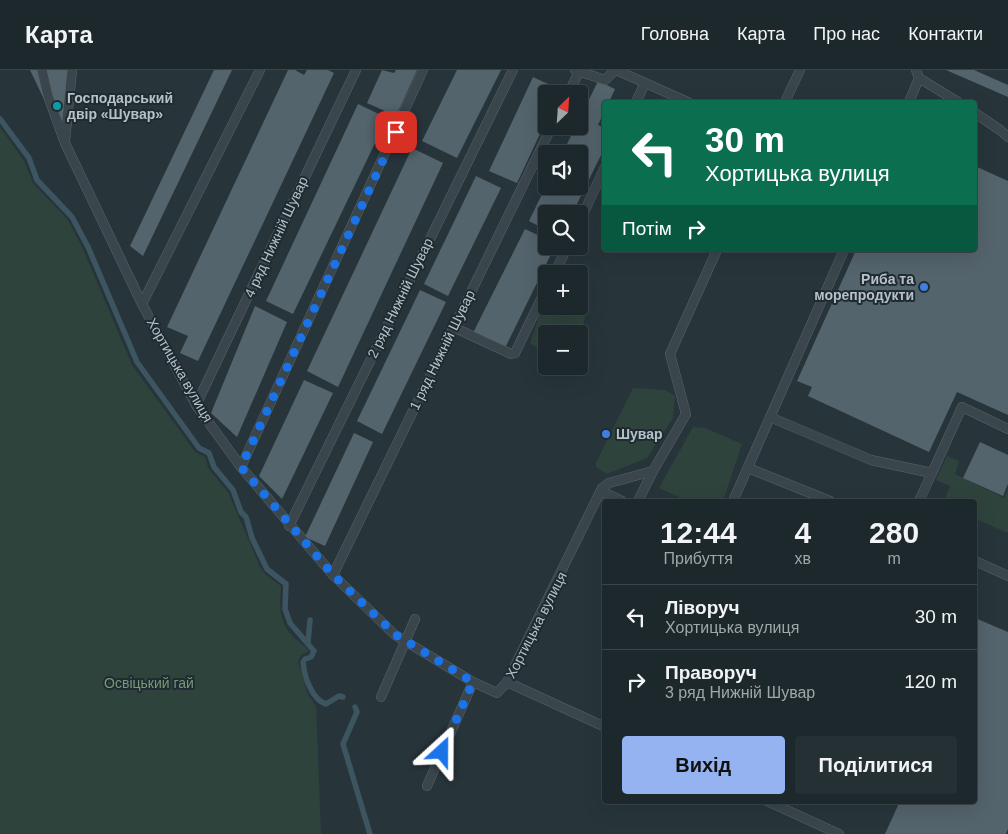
<!DOCTYPE html>
<html lang="uk">
<head>
<meta charset="utf-8">
<style>
	:root { --surface:#1d282c; --page:#253034; --text:#f1f3f6; --muted:#a0a6a9; --line:#3b4448; --accent:#95b2f1 }
	body { margin:0; font-family:Arial,sans-serif; background:var(--page); color:var(--text); height:100vh; display:flex; flex-direction:column; font-size:19px; white-space:nowrap }
	* { box-sizing:border-box; margin:0 }
	p { font-size:16px; color:var(--muted) }
	.icon { flex:none; width:28px; height:28px; fill:none; stroke:currentColor; stroke-width:2; stroke-linecap:round; stroke-linejoin:round }
	.map { position:relative; flex:1; overflow:hidden }
	.sheet { position:absolute; left:602px; top:429px; width:375px; height:305px; display:flex; flex-direction:column; background:var(--surface); border-radius:5px; box-shadow:0 5px 20px #0002,0 0 0 1px var(--line) }
	.sheet>* { flex:none }
	.banner { position:absolute; left:602px; top:30px; width:375px; height:152px; border-radius:5px; box-shadow:0 5px 20px #0002,0 0 0 1px var(--line); background:#0b6e4f; color:#fff; overflow:hidden }
	.needle { width:32px; rotate:25deg }
	.tools { position:absolute; left:538px; top:15px; display:grid; gap:10px }
	.tools a { display:grid; place-items:center; width:50px; height:50px; border-radius:5px; background:var(--surface); box-shadow:0 5px 20px #0002,0 0 0 1px var(--line); font-size:25px }
	.pin { position:absolute; display:grid; place-items:center; width:42px; height:42px; color:#fff; margin:-21px; border-radius:10px; box-shadow:0 2px 8px #0006 }
	.me { position:absolute; width:55px; margin:-28px; rotate:24deg; stroke-linejoin:round; filter:drop-shadow(0 0 4px #0008) }
	.turn { display:flex; align-items:center; gap:18px; height:105px; padding:0 20px; font-size:22px }
	.turn .icon { width:65px; height:65px; stroke-width:2.5 }
	.turn b { display:block; font-size:35px; line-height:42px }
	.then { display:flex; align-items:center; height:48px; padding:0 20px; background:#0003; gap:10px; font-size:19px }
	.eta { display:flex; justify-content:space-evenly; align-items:center; height:85px; text-align:center }
	.eta b { font-size:30px; font-weight:700; line-height:35px }
	.cta { display:flex; gap:10px; margin-top:auto; padding:10px 20px }
	.cta a { flex:1; height:58px; border-radius:5px; background:var(--accent); color:#111; font-size:20px; font-weight:700; line-height:58px; text-align:center }
	.cta a+a { background:var(--page); color:var(--text) }
	ul { padding:0; list-style:none }
	li { display:flex; align-items:center; gap:15px; height:65px; padding:0 20px; border-top:1px solid var(--line) }
	li div { flex:1 }
	li b { display:block; font-size:19px }
	li em { font-style:normal }
	header { display:flex; align-items:center; gap:30px; box-sizing:border-box; height:70px; padding:0 25px; background:var(--surface); border-bottom:1px solid var(--line) }
	header strong { font-size:24px }
	nav { display:flex; gap:28px; margin-inline-start:auto; font-size:18px }
	.map>svg:first-child { display:block }
</style>
</head>
<body>
<header>
<strong>Карта</strong>
<nav><a>Головна</a><a>Карта</a><a>Про нас</a><a>Контакти</a></nav>
</header>
<div class="map">
<svg width="1008" height="764" viewBox="0 0 1008 764">
	<rect width="100%" height="100%" fill="#27353b"/>
	<g fill="#2f433d">
		<path d="M0,57L24,91L33,113L68,150L83,179L132,295L195,382L205,387L208,398L228,422L261,499L266,505L281,516C279,535 279,553 294,568C299,572 305,576 309,581L301,585L298,592L308,625L316,636L321,764H0Z"/>
		<path d="M579,231L588,234L580,268L579,269V264H546V281L530,274L539,246L546,236H579Z"/>
		<path d="M633,318L665,320L675,326L673,348L647,388L607,404L596,397V393Z"/>
		<path d="M693,357L705,358L742,374L723,431H687L659,418Z"/>
		<path d="M947,386L959,391L955,404L1004,428L1008,419V463L978,450L975,456V431H944L950,416L936,410Z"/>
	</g>
	<g fill="none" stroke-linecap="round" stroke-linejoin="round">
		<g stroke="#3d5560" stroke-width="5.5">
			<path d="M0,49L29,88L37,110L72,147L88,177L137,292L199,378L209,383L214,397L233,420L241,442L246,447L252,468L267,499L286,514L285,539L290,553L314,581L311,587L305,589L303,592C304,606 312,630 326,634L339,626L343,627"/>
			<path d="M308,572L310,550"/>
			<path d="M355,637L357,642L343,674L370,764"/>
		</g>
	</g>
	<g fill="#54646c">
		<path d="M30,0H68L65,73Z"/>
		<path d="M214,0H232L143,186L130,176Z"/>
		<path d="M288,0H295L304,5L307,0H328L334,3L198,291L180,283L188,266L167,257Z"/>
		<path d="M382,0L394,3L396,0H417L396,46L367,33Z"/>
		<path d="M457,0H501L457,88L422,71Z"/>
		<path d="M946,0H974L1008,15V27Z"/>
		<path d="M533,7L561,20L559,24H546V51L517,113L489,101Z"/>
		<path d="M598,11L615,19L609,32H605V40L598,55L605,58V77L572,144H546V160L529,151L546,116H579V84H562L576,56H579V50Z"/>
		<path d="M358,34L387,48L293,244L266,231Z"/>
		<path d="M412,78L443,93L338,317L307,301Z"/>
		<path d="M975,96L1008,111V345L957,322L929,382L808,326L812,317L797,311L856,180H975Z"/>
		<path d="M476,106L501,118L448,226L424,214Z"/>
		<path d="M525,159L546,169V176H555L505,278L473,263Z"/>
		<path d="M420,220L446,232L382,364L357,351Z"/>
		<path d="M255,236L287,252L237,367L211,343Z"/>
		<path d="M304,310L333,323L282,429L259,406Z"/>
		<path d="M354,363L373,372L325,476L305,467Z"/>
		<path d="M980,372L1008,385V414L1003,426L963,408Z"/>
		<path d="M975,548L1008,562V759L1006,764H885L900,731H975Z"/>
	</g>
	<g fill="none" stroke-linecap="round" stroke-linejoin="round">
		<g stroke="#58646a" stroke-width="10">
			<g id="service">
				<path d="M42,0L48,26L65,73L142,234L196,335L241,397L333,505L395,565L473,612L497,623L507,612L602,418L609,413L653,401L686,344L670,284L717,180"/>
				<path d="M575,0L605,10L615,0"/>
				<path d="M616,0L688,32"/>
				<path d="M916,0L919,8L958,32"/>
				<path d="M568,24L579,2"/>
				<path d="M636,32L645,13"/>
				<path d="M785,32L800,0"/>
				<path d="M909,32L919,8"/>
				<path d="M975,43L1000,60L1008,67"/>
				<path d="M65,70L72,0"/>
				<path d="M579,153L605,97"/>
				<path d="M554,204L568,176"/>
				<path d="M142,234L260,0"/>
				<path d="M453,257L511,284L515,283L546,219"/>
				<path d="M196,335L356,0"/>
				<path d="M770,347L871,390L932,403L919,431"/>
				<path d="M241,397L423,0"/>
				<path d="M748,398L830,431"/>
				<path d="M932,403L962,337L1008,359"/>
				<path d="M601,421L622,431"/>
				<path d="M638,431L653,401"/>
				<path d="M733,431L844,180"/>
				<path d="M289,456L513,0"/>
				<path d="M975,491L1008,506"/>
				<path d="M333,505L552,56"/>
				<path d="M507,612L605,657"/>
				<path d="M381,627L415,549"/>
				<path d="M427,716L473,612"/>
				<path d="M767,731L839,764"/>
			</g>
		</g>
		<use href="#service" stroke="#3a464c" stroke-width="9"/>
	</g>
	<g fill="none" stroke-linecap="round" stroke-linejoin="round">
		<path stroke="#1a73e8" stroke-width="9" stroke-dasharray="0 16.2" d="M396,62L241,397L333,505L396,565L473,612L442,682"/>
	</g>
	<circle fill="#0f9aa8" stroke="#1f2b31" stroke-width="2" cx="57" cy="36" r="5"/>
	<g fill="#3f7fe0" stroke="#1f2b31" stroke-width="2">
		<circle cx="924" cy="217" r="5"/>
		<circle cx="606" cy="364" r="5"/>
	</g>
	<g text-anchor="middle" dominant-baseline="central" stroke-width="4" stroke-linejoin="round" paint-order="stroke">
		<g font-size="14" font-weight="bold" fill="#b6c1c7" stroke="#1f2b31" text-anchor="start">
			<text x="67" y="28">Господарський<tspan x="67" dy="16">двір «Шувар»</tspan></text>
			<text x="914" y="209" text-anchor="end">Риба та<tspan x="914" dy="16">морепродукти</tspan></text>
			<text x="616" y="364">Шувар</text>
		</g>
		<g font-size="14" fill="#b6c1c7" stroke="#1f2b31">
			<text transform="translate(276 167) rotate(-65)">4 ряд Нижній Шувар</text>
			<text transform="translate(400 228) rotate(-64)">2 ряд Нижній Шувар</text>
			<text transform="translate(442 280) rotate(-64)">1 ряд Нижній Шувар</text>
			<text transform="translate(180 300) rotate(60)">Хортицька вулиця</text>
			<text transform="translate(536 555) rotate(-63)">Хортицька вулиця</text>
		</g>
		<g font-size="14" fill="#799a77" stroke="#1f2b31">
			<text x="149" y="613">Освіцький гай</text>
		</g>
	</g>
</svg>
<div class="tools">
<a><svg class="needle" viewBox="-14 -14 28 28"><path d="M0-13l5 13h-10z" fill="#e53935"/><path d="M0 13l5-13h-10z" fill="#a0a6a9"/></svg></a>
<a><svg class="icon" aria-label="sound" viewBox="0 0 24 24"><path d="M4 9h4l5-4v14l-5-4H4zM17 9q2 3 0 6"/></svg></a>
<a><svg class="icon" aria-label="search" viewBox="0 0 24 24"><circle cx="10" cy="10" r="6"/><path d="M15 15l6 6"/></svg></a>
<a>+</a>
<a>−</a>
</div>
<div class="pin" style="left:396px;top:62px;background:#d93025"><svg class="icon" aria-label="arrive" viewBox="0 0 24 24"><path d="M6 21V4h12l-3 4 3 4H6"/></svg></div>
<svg class="me" style="left:442px;top:682px" viewBox="-20 -20 40 40"><path d="M0-17L14 15 0 8-14 15z" fill="#1a73e8" stroke="#fff" stroke-width="4"/></svg>
<div class="banner">
<div class="turn"><svg class="icon" aria-label="left" viewBox="0 0 24 24"><path d="M17 20v-9H6M10 6l-5 5 5 5"/></svg><div><b>30 m</b>Хортицька вулиця</div></div>
<div class="then">Потім<svg class="icon" aria-label="right" viewBox="0 0 24 24"><path d="M7 20v-9h11M14 6l5 5-5 5"/></svg></div>
</div>
<section class="sheet">
<div class="eta">
<div><b>12:44</b><p>Прибуття</p></div>
<div><b>4</b><p>хв</p></div>
<div><b>280</b><p>m</p></div>
</div>
<ul>
<li><svg class="icon" aria-label="left" viewBox="0 0 24 24"><path d="M17 20v-9H6M10 6l-5 5 5 5"/></svg><div><b>Ліворуч</b><p>Хортицька вулиця</p></div><em>30 m</em></li>
<li><svg class="icon" aria-label="right" viewBox="0 0 24 24"><path d="M7 20v-9h11M14 6l5 5-5 5"/></svg><div><b>Праворуч</b><p>3 ряд Нижній Шувар</p></div><em>120 m</em></li>
</ul>
<div class="cta"><a>Вихід</a><a>Поділитися</a></div>
</section>
</div>
</body>
</html>
